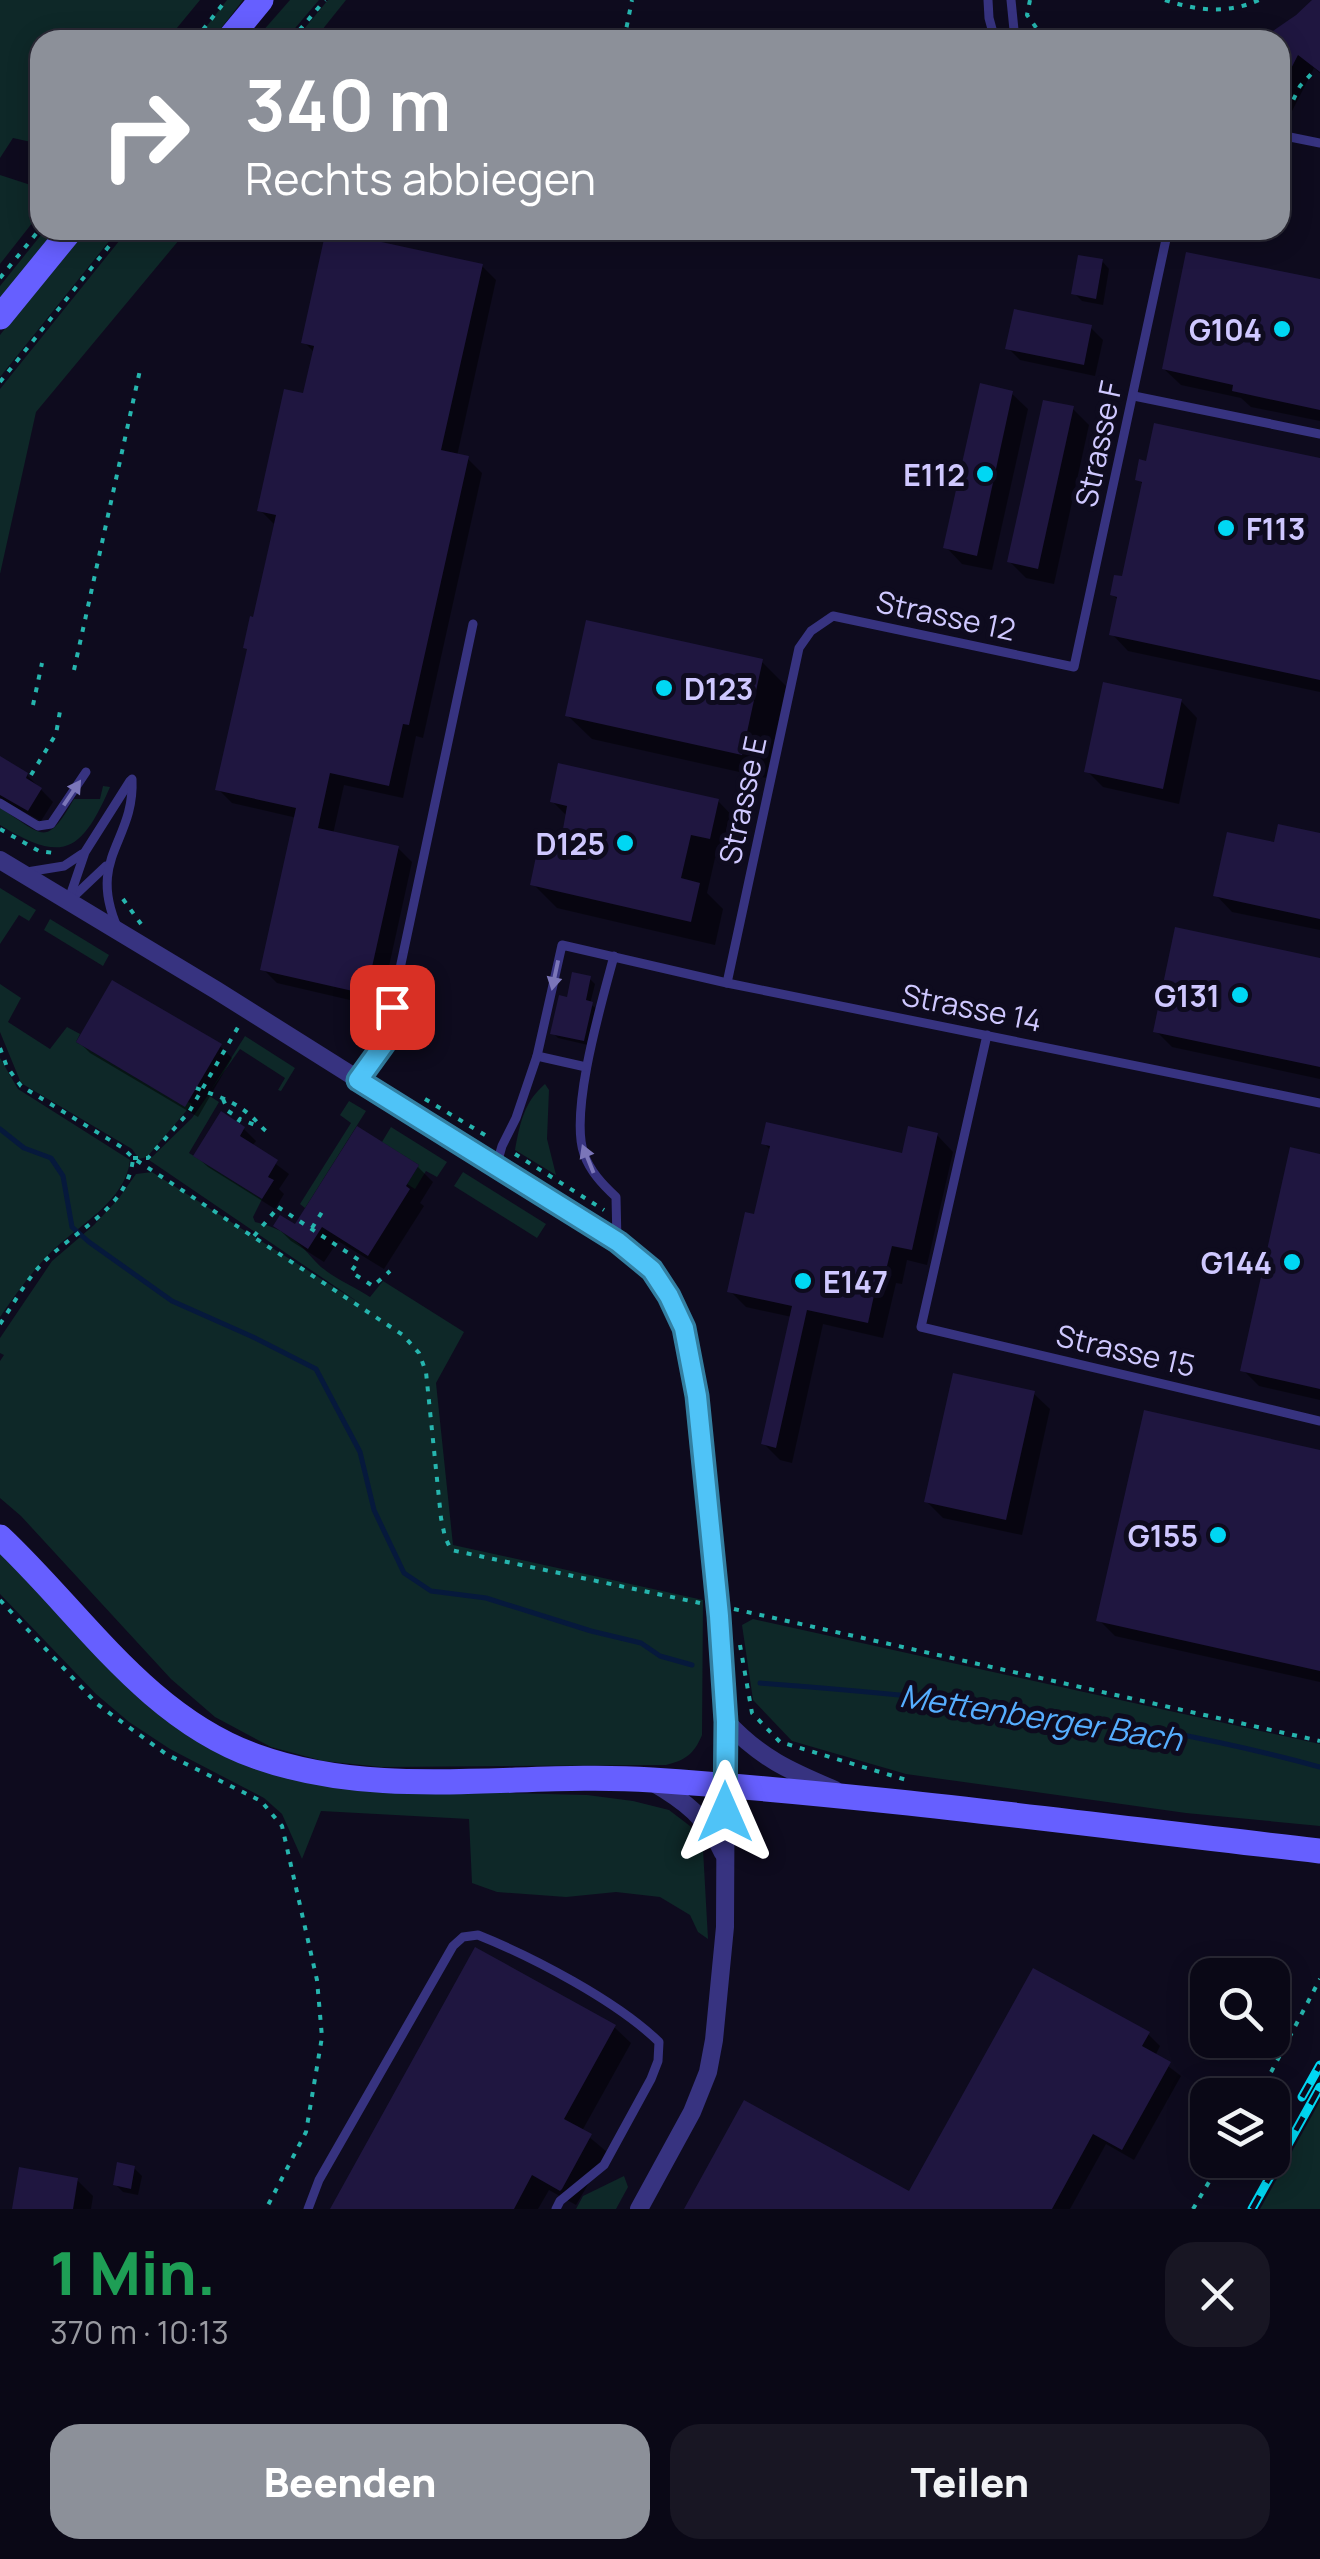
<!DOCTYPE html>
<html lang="de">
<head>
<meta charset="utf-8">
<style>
	:root { --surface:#0a0816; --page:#181623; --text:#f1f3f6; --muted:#999aa1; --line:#2a2935; --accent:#8c9099 }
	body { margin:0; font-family:Manrope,sans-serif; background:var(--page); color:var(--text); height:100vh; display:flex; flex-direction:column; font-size:38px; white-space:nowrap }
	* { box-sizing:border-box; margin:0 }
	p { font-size:32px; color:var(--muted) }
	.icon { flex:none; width:55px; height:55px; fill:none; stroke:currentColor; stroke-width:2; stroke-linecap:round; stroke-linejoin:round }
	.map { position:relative; height:2209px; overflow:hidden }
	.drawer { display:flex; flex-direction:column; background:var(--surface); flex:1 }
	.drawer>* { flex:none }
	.banner { position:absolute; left:30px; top:30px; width:1260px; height:210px; border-radius:30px; box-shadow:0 5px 25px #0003,0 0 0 2px var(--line); background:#8c9099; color:#fff; overflow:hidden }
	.controls { position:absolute; left:1190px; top:1958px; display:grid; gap:20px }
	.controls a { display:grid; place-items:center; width:100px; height:100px; border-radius:20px; background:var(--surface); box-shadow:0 5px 25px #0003,0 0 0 2px var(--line); font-size:50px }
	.pin { position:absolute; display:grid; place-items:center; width:85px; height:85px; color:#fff; margin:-42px; border-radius:20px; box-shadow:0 5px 15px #0006 }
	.me { position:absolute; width:110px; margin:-55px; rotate:0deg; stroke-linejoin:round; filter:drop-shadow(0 0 8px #0008) }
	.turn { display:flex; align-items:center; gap:35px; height:210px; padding:0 50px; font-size:45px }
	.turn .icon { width:130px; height:130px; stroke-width:2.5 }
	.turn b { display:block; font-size:70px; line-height:85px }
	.round { display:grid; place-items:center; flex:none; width:105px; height:105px; border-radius:30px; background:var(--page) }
	.summary { display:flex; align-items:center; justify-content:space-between; height:170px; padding:0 50px }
	h1 { font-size:60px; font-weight:800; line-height:75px; color:#1e9e55 }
	.button { display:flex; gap:20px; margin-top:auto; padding:20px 50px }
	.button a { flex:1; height:115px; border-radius:30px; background:var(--accent); color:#fff; font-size:40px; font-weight:800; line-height:115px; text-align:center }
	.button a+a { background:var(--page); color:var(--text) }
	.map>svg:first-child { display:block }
</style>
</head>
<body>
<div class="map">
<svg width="1320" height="2209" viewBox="0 0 1320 2209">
	<rect width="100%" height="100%" fill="#0e0b1e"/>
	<g fill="#0e2828">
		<path d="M0,0H200L167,40H40V144L13,138L0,158Z"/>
		<path d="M227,0H243L212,40H196Z"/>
		<path d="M290,0H319L285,40H255Z"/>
		<path d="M328,0H346L314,40H295Z"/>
		<path d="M0,175L40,188V213L0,264Z"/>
		<path d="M45,230H59L0,304V286Z"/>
		<path d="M83,230H118L0,377V335Z"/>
		<path d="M128,230H180L184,234L36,412L0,574V389Z"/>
		<path d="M103,786L110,787C81,854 62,863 0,825V808C44,835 45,849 74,799H100Z"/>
		<path d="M0,888L36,910L29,921L19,915L0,944Z"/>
		<path d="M50,919L109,955L103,966L44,930Z"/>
		<path d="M0,984L21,998L8,1022L50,1049L67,1027L80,1034L76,1042L184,1106L188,1102L192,1104L147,1157L139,1159L132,1149L21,1083L0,1032Z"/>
		<path d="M245,1036L295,1068L281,1091L278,1090L285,1078L240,1049L211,1090Z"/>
		<path d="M0,1058L18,1089L130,1160C126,1202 75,1227 49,1254C30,1274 15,1295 0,1317Z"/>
		<path d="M545,1084L549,1090L547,1139L556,1175L515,1150C520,1123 524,1102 545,1084Z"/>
		<path d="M208,1095L219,1102L189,1153L262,1199L253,1217L255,1222C284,1229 296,1239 315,1261C327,1275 353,1286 370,1297L383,1281L464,1332L436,1383L453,1545L703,1600L702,1735C694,1754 686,1760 666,1765L381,1767L323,1761L271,1747L215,1717L171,1679L21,1516L0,1498V1361L4,1355L0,1353V1338L52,1261L94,1225L119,1198L136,1174L152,1172L361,1304L149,1160L192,1118Z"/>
		<path d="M349,1101L366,1111L305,1208L300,1204L351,1123L340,1115Z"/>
		<path d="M391,1127L447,1162L437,1177L426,1171L415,1189L407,1184L419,1165L382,1142Z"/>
		<path d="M463,1172L546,1224L537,1238L454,1186Z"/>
		<path d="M0,1543L155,1708L385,1790L587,1795L633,1801L669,1810L690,1826L703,1849L708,1939L698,1932L690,1915L660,1897L616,1892L566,1897L497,1892L472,1883L469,1819L321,1811L302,1859L282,1814L264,1798L170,1749L129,1722L96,1694L0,1594Z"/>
		<path d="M753,1619L1320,1744V1826L1186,1813L906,1774L792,1741L753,1700L742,1625Z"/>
		<path d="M1320,2101V2209H1260Z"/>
		<path d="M624,2176L628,2187L616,2209H576L583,2196Z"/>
	</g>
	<g fill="#0007">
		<path d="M1315,0H1320V73L1314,68L1290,115L1280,108V40H1264Z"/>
		<path d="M1102,261L1109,269L1103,305L1082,301L1074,293Z"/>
		<path d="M482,266L496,280L457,456L468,459L482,473L423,738L416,736L403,798L344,785L333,834L398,848L412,862L380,1007L277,983L263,969L297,818L232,803L218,789L274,524L260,510L305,396L315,353L304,342Z"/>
		<path d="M1320,282V421L1251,407L1241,398L1181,385L1164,369Z"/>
		<path d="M1091,328L1103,340L1095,376L1020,360L1008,348Z"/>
		<path d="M1011,393L1028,409L992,570L962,564L946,547Z"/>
		<path d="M1073,409L1089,425L1054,584L1026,578L1009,561Z"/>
		<path d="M1320,461V692L1128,651L1112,634L1119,601L1113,595L1124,579L1143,485L1138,479Z"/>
		<path d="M762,662L786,686L766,778L592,739L567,715Z"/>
		<path d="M1181,701L1197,718L1179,804L1103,787L1087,771Z"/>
		<path d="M0,759L27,775L53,802L41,821L0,799Z"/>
		<path d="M718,801L742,826L734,862L715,858L707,893L723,909L715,945L557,908L533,884L561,855L568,817L553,802Z"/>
		<path d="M1320,835V930L1232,912L1216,895Z"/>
		<path d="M1320,960V1079L1172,1047L1156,1031Z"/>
		<path d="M590,979L595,984L590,1004L597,1009L588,1045L558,1038L553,1033L569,1000Z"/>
		<path d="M79,1042L220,1046L232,1058L198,1117L90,1053Z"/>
		<path d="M244,1129L256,1141L252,1146L289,1174L279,1189L284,1194L275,1209L208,1167L196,1156Z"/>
		<path d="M937,1135L953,1152L927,1265L907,1260L902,1284L896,1283L883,1338L823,1324L792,1463L780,1460L764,1444L792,1317L746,1307L730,1291L756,1217L771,1151L764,1143L904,1156Z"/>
		<path d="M1320,1156V1400L1259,1386L1243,1370Z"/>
		<path d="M418,1167L433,1182L420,1203L424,1206L384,1269L338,1241L324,1262L291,1241L276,1226L296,1228Z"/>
		<path d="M1033,1393L1050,1409L1022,1535L943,1518L927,1502Z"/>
		<path d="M1320,1452V1682L1115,1636L1099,1620Z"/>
		<path d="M614,2027L631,2043L582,2131L607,2152L576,2205L549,2190L538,2209H333Z"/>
		<path d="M1148,2034L1160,2046L1155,2056L1181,2076L1134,2160L1106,2144L1070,2209H686L910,2194Z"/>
		<path d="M134,2168L142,2176L138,2195L123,2192L116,2185Z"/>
		<path d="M77,2180L93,2196L91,2209H15Z"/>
	</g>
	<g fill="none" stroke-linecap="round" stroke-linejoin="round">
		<g stroke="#06193c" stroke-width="5">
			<path d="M0,1129L24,1148L51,1158L63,1176L72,1227L89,1242L172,1301L253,1337L316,1369L360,1452L374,1510L404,1573L431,1591L486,1598L591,1631L641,1643L660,1656L692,1665"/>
			<path d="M760,1683C948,1697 1137,1717 1320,1767"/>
		</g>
	</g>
	<g fill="#1f1640">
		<path d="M1312,0H1320V72L1298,55L1280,90V40H1260L1296,15Z"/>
		<path d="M326,230L483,264L441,450L469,456L409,725L403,724L389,786L330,773L318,828L399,846L366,994L260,970L296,808L215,790L247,649L243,648L250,616L253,617L276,515L257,511L284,389L303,393L314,346L301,343Z"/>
		<path d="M1186,252L1320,279V410L1232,391L1233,385L1162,369Z"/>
		<path d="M1078,255L1103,259L1096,299L1071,294Z"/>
		<path d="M1014,309L1092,325L1084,365L1005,349Z"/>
		<path d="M980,383L1013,391L977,556L943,548Z"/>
		<path d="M1043,400L1074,406L1038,569L1007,562Z"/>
		<path d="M1154,423L1320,458V680L1109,635L1117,597L1110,595L1114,575L1122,576L1142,482L1135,480L1139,459L1146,461Z"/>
		<path d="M586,620L763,659L742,755L565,716Z"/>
		<path d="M1103,682L1182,699L1163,789L1084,772Z"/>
		<path d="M0,756L28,773L26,778L42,788L28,811L0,795Z"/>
		<path d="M558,763L719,799L710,839L691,835L681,878L700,883L691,922L530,885L538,847L559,852L567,806L550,802Z"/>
		<path d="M1278,824L1320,833V919L1213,896L1227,832L1274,842Z"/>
		<path d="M1175,927L1320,958V1067L1153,1032Z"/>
		<path d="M572,972L591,976L586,1000L593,1002L584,1041L550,1034L559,995L567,997Z"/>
		<path d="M112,980L222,1044L185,1107L76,1042Z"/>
		<path d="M221,1111L245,1127L240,1136L278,1160L268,1177L274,1180L262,1199L193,1156Z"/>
		<path d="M766,1122L902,1153L908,1126L938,1133L912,1250L892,1246L886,1270L880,1268L868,1323L807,1310L776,1448L761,1444L792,1306L727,1292L745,1212L754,1214L770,1146L761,1144Z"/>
		<path d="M357,1126L419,1165L406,1186L410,1189L368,1256L322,1227L308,1249L273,1226L280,1215L295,1224Z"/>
		<path d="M1290,1147L1320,1154V1389L1240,1371Z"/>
		<path d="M953,1373L1035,1391L1006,1520L924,1502Z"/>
		<path d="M1144,1410L1320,1450V1671L1096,1621Z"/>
		<path d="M475,1947L616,2025L564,2119L592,2134L562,2189L560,2191L532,2175L514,2209H330Z"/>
		<path d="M1033,1968L1150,2032L1142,2046L1171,2062L1122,2150L1093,2134L1052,2209H684L744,2100L909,2191Z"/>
		<path d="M117,2162L135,2166L131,2189L113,2185Z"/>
		<path d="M19,2167L78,2178L73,2209H12Z"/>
	</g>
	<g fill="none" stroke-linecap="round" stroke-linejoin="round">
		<g stroke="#26b5ae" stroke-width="4" stroke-dasharray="5 8" stroke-linecap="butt">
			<path d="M1030,0L1027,15L1045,40"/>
			<path d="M1165,0C1198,11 1228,14 1259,0"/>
			<path d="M195,40L226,0"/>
			<path d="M291,40L325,0"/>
			<path d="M624,40L632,0"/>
			<path d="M1282,123L1300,86L1316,69"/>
			<path d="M184,230L186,242"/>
			<path d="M0,278L40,229"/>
			<path d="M0,382L122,230"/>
			<path d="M74,670L140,370"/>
			<path d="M33,705L42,663"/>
			<path d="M31,775L56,734L60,711"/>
			<path d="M0,829L39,851L54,853"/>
			<path d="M123,899L141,924"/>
			<path d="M0,1048L7,1067L21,1086L123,1148L133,1158L403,1335L419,1353L426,1372L441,1518L445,1537L451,1550L700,1603"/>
			<path d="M196,1088C214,1095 235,1101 251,1116C258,1122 261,1128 270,1134"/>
			<path d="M223,1099L228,1111L240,1119"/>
			<path d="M425,1099L490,1138"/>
			<path d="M238,1122L240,1119L260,1127"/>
			<path d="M515,1154L604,1210"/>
			<path d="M133,1158H148L189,1112L241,1022"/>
			<path d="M278,1207L359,1260L351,1272L373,1286L390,1271"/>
			<path d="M312,1228L322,1212"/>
			<path d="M254,1236L276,1210"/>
			<path d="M0,1324C13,1305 25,1282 41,1265C71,1232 129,1209 133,1158"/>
			<path d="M0,1600L97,1704L166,1754L261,1801L282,1826L317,1980L322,2037L306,2132L266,2209"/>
			<path d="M734,1609L1320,1741"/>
			<path d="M740,1645L752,1713L780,1742L910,1781"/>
			<path d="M1259,2095L1320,1979"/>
			<path d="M1193,2209L1222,2160"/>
		</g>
		<g stroke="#373380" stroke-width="9">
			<path d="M988,0L989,18L995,40"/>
			<path d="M1011,0L1015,40"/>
			<path d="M1280,135L1320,143"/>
			<path d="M1134,396L1320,434"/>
			<path d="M0,803L38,826L51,824L86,772"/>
			<path d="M27,872L64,866L82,854"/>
			<path d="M70,900L106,866"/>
			<path d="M68,902L85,852L130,781"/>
			<path d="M118,929C86,857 135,842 132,779"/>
			<path d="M614,956C602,1001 569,1112 584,1154C590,1171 602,1184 616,1197L617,1242"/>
			<path d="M727,983L799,648L811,631L833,616L1074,667L1168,230"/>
			<path d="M987,1035L921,1327L1320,1421"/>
			<path d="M537,1056L586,1067"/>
			<path d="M359,1079L384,1044L473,624"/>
			<path d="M496,1167L502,1146L516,1118L537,1056L562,945L727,983L1320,1103"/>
			<path d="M308,2209L319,2180L453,1946L463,1937L478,1935C533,1957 617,2001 659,2042L658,2061L651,2079L604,2165L560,2201L556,2209"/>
		</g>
		<g stroke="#373380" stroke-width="18">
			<path d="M0,860L216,990L617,1242L652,1270L684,1328L697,1396L719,1616L726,1721L725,1927L714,2040L708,2072L692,2112L639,2209"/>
			<path d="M726,1721C760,1758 790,1771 835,1790"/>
			<path d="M652,1782C685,1801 707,1818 723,1853"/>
		</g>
		<g stroke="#665fff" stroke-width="25">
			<path d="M228,40L261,0"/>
			<path d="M0,317L71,230"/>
			<path d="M0,1537C81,1613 146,1717 255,1756C382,1802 521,1771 652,1780C875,1795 1098,1826 1320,1851"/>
		</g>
		<g stroke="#00d7f3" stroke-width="9">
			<g id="rail">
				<path d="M1302,2097L1320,2065"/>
				<path d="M1252,2209L1320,2087"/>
			</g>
		</g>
		<use href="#rail" stroke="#0e0b1e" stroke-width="5" stroke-dasharray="15" stroke-linecap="butt"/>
	</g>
	<defs><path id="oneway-solid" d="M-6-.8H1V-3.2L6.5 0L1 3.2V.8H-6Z" transform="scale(2.5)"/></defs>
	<g fill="#7b76b9">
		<use href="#oneway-solid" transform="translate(72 793) rotate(-56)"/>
		<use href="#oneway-solid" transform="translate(555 975) rotate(102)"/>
		<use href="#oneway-solid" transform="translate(588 1159) rotate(-112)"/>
	</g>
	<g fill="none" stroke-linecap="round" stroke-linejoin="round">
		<g stroke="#337fa1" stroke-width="25">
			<path id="route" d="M392,1007L384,1044L358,1080L618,1242L652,1270L669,1296L684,1328L697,1396L719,1616L726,1722L725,1812"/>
		</g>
		<use href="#route" stroke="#4fc3f7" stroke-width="18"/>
	</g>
	<g fill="#00d7f3" stroke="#0e0b1e" stroke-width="4">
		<circle cx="1282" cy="329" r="10"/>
		<circle cx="985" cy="474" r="10"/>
		<circle cx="1226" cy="528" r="10"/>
		<circle cx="664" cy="688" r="10"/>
		<circle cx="625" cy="843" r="10"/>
		<circle cx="1240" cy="995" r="10"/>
		<circle cx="1292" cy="1262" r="10"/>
		<circle cx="803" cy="1281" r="10"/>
		<circle cx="1218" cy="1535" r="10"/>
	</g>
	<g text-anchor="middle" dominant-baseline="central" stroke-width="10" stroke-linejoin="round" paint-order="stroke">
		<g font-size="30" font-weight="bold" fill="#cfc8ff" stroke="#0e0b1e" text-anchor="end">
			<text x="1262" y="329">G104</text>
			<text x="965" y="474">E112</text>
			<text x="1246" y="528" text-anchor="start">F113</text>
			<text x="684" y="688" text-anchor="start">D123</text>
			<text x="605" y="843">D125</text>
			<text x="1220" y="995">G131</text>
			<text x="1272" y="1262">G144</text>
			<text x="823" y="1281" text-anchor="start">E147</text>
			<text x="1198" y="1535">G155</text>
		</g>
		<g font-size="30" fill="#cfc8ff" stroke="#0e0b1e">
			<text transform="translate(1098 444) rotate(-78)">Strasse F</text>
			<text transform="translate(946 615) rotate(12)">Strasse 12</text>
			<text transform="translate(742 800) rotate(-78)">Strasse E</text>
			<text transform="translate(972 1007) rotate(11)">Strasse 14</text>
			<text transform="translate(1126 1350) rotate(13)">Strasse 15</text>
		</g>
		<g font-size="32" font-style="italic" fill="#56aeff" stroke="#0e0b1e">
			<text transform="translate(1041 1717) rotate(9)">Mettenberger Bach</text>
		</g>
	</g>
</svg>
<div class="controls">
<a><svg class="icon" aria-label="search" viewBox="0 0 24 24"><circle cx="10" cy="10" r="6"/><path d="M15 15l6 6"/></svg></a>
<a><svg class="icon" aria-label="layers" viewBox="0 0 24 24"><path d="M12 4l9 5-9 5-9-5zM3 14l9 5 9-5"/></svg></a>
</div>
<div class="pin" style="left:392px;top:1007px;background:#d93025"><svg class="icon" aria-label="arrive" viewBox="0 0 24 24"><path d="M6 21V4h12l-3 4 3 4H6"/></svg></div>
<svg class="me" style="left:725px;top:1812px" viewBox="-20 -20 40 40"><path d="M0-17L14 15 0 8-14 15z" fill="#4fc3f7" stroke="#fff" stroke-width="4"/></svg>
<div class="banner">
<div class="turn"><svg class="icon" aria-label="right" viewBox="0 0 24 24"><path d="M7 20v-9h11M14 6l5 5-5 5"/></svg><div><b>340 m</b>Rechts abbiegen</div></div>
</div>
</div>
<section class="drawer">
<div class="summary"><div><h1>1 Min.</h1><p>370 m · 10:13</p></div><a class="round"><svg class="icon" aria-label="close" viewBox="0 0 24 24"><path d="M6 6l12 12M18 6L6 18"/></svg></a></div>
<div class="button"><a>Beenden</a><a>Teilen</a></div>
</section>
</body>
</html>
